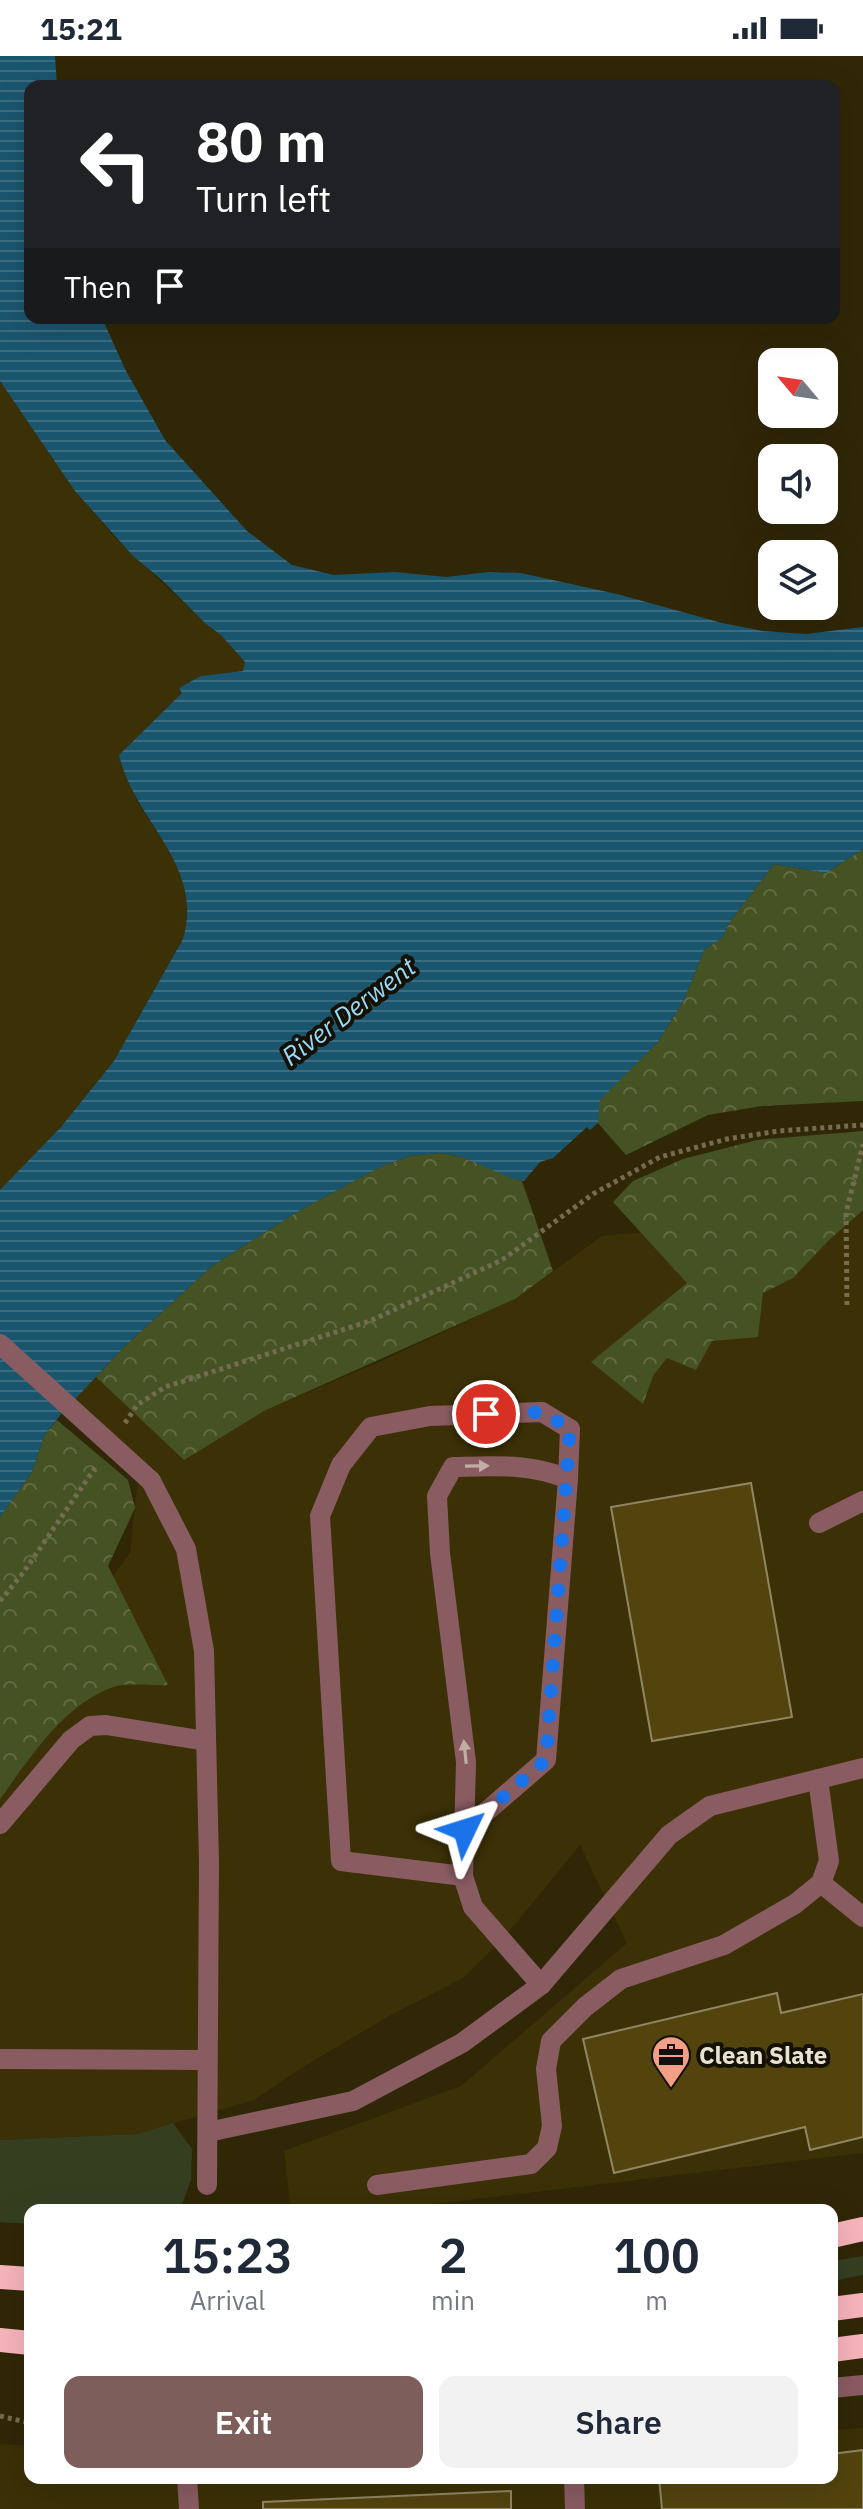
<!DOCTYPE html>
<html lang="en">
<head>
<meta charset="utf-8">
<style>
	:root { --surface:#fff; --page:#f2f2f3; --text:#1f2937; --muted:#747a83; --accent:#7e5e5a }
	body { margin:0; font-family:"IBM Plex Sans",sans-serif; background:var(--page); color:var(--text); height:100vh; display:flex; flex-direction:column; font-size:30px; white-space:nowrap }
	* { box-sizing:border-box; margin:0 }
	p { font-size:26px; color:var(--muted) }
	.icon { flex:none; width:44px; height:44px; fill:none; stroke:currentColor; stroke-width:2; stroke-linecap:round; stroke-linejoin:round }
	.map { position:relative; flex:1; overflow:hidden }
	.drawer { position:absolute; left:24px; top:2148px; width:814px; height:280px; display:flex; flex-direction:column; background:var(--surface); border-radius:16px; box-shadow:0 8px 32px #0002 }
	.drawer>* { flex:none }
	.hud { position:absolute; left:24px; top:24px; width:816px; height:244px; border-radius:16px; box-shadow:0 8px 32px #0002; background:#202124; color:#fff; overflow:hidden }
	.needle { width:52px; rotate:299deg }
	.controls { position:absolute; left:758px; top:292px; display:grid; gap:16px }
	.controls a { display:grid; place-items:center; width:80px; height:80px; border-radius:16px; background:var(--surface); box-shadow:0 8px 32px #0002; font-size:40px }
	.pin { position:absolute; display:grid; place-items:center; width:68px; height:68px; color:#fff; margin:-34px; border:4px solid #fff; border-radius:50%; box-shadow:0 2px 8px #0007 }
	.me { position:absolute; width:88px; margin:-44px; rotate:49deg; stroke-linejoin:round; filter:drop-shadow(0 0 6px #0008) }
	.turn { display:flex; align-items:center; gap:28px; height:168px; padding:0 40px; font-size:36px }
	.turn .icon { width:104px; height:104px; stroke-width:2.5 }
	.turn b { display:block; font-size:56px; line-height:68px }
	.then { display:flex; align-items:center; height:76px; padding:0 40px; background:#0003; gap:16px; font-size:30px }
	.eta { display:flex; justify-content:space-evenly; align-items:center; height:136px; text-align:center }
	.eta b { font-size:48px; font-weight:600; line-height:56px }
	.cta { display:flex; gap:16px; margin-top:auto; padding:16px 40px }
	.cta a { flex:1; height:92px; border-radius:16px; background:var(--accent); color:#fff; font-size:32px; font-weight:600; line-height:92px; text-align:center }
	.cta a+a { background:var(--page); color:var(--text) }
	.status { display:flex; justify-content:space-between; align-items:center; height:56px; padding:0 40px; background:var(--surface); direction:ltr }
	.status svg { height:22px; fill:currentColor }
	.map>svg:first-child { display:block }
</style>
</head>
<body>
<div class="status"><b>15:21</b><svg viewBox="0 0 49 12"><path d="M0 12V9h3v3zM5 12V6h3v6zM10 12V3h3v9zM15 12V0h3v12zM26 1h20v11H26zM47 4h2v5h-2z"/></svg></div>
<div class="map">
<svg width="863" height="2453" viewBox="0 0 863 2453">
	<defs>
		<pattern id="forest-crowns" width="20" height="18" patternUnits="userSpaceOnUse" patternTransform="scale(2)"><rect width="20" height="18" fill="#455223"/><path d="M2 6a3 3 0 1 1 6 0M12 15a3 3 0 1 1 6 0" fill="none" stroke="#606b42"/></pattern>
		<pattern id="water-rules" width="6" height="5" patternUnits="userSpaceOnUse" patternTransform="scale(2)"><rect width="6" height="5" fill="#1a556e"/><path d="M0 2.5h6" fill="none" stroke="#3b6d82"/></pattern>
	</defs>
	<rect width="100%" height="100%" fill="#302707"/>
	<g fill="#3b3006">
		<path d="M0,325L75,435L116,483L206,568L221,579L245,606V611L243,615L201,620L180,633L183,636L119,699L122,711L138,747L175,803L184,826L188,844V869L183,883L114,1005L61,1071L0,1141Z"/>
		<path d="M863,1153V2097L383,2154H291L284,2095L461,2030L627,1887L580,1789L502,1884L463,1922L389,1960L298,2014L254,2044L138,2078L0,2084V1673L130,1497L138,1422L0,1299V1230L184,1403L264,1355L381,1305L515,1243L602,1180L846,1157Z"/>
		<path d="M863,2372V2453H0V2388L30,2390V2422H832V2374Z"/>
	</g>
	<g fill="#353f20">
		<path d="M173,2067L192,2093L191,2124L181,2151L187,2154H30V2168L0,2166V2084L138,2078Z"/>
		<path d="M863,2200V2219L832,2225V2205Z"/>
	</g>
	<g fill="url(#forest-crowns)">
		<path d="M863,793V1045L762,1050L708,1059L626,1099L598,1067L599,1044L658,986L684,944L704,894L722,882L729,867L774,808L826,817Z"/>
		<path d="M863,1075V1154L829,1184L793,1222L763,1237L758,1281L712,1285L696,1314L667,1302L653,1320L643,1348L591,1306L687,1227L613,1146L633,1125L683,1103L757,1084Z"/>
		<path d="M440,1097L462,1101L522,1125L553,1215L515,1243L264,1355L184,1404L96,1321L124,1291L212,1210L297,1156L380,1111L410,1100Z"/>
		<path d="M57,1364L128,1424L135,1452L108,1510L168,1629C152,1630 128,1626 113,1631C62,1650 31,1701 0,1743V1461L32,1416L44,1380Z"/>
	</g>
	<path fill="url(#water-rules)" d="M0,0H55L57,30H30V262H102L126,315L165,384L247,475L292,509L334,519L395,516L446,521L489,516L521,517L621,539L722,567L763,575L806,578L863,571V793L826,817L774,808L729,867L722,882L704,894L684,944L658,986L600,1044L598,1067L590,1074L587,1071L553,1102L540,1106L524,1125L511,1122L462,1101L440,1097L410,1100L380,1111L297,1156L212,1210L124,1291L62,1357L44,1380L32,1416L0,1461V1134L61,1071L114,1005L183,883C205,808 135,767 119,699L182,637L179,632L201,620L243,615L245,606L221,579L206,568L162,524L133,500L75,435L0,325Z"/>
	<g fill="#53440e" stroke="#908664" stroke-width="2">
		<path d="M751,1427L792,1661L652,1685L611,1451Z"/>
		<path d="M777,1937L781,1957L863,1938V2081L810,2094L805,2071L614,2117L583,1983Z"/>
		<path d="M863,2394V2453H662L659,2422H832V2398Z"/>
		<path d="M511,2435V2453H263V2446Z"/>
	</g>
	<g fill="none" stroke-linecap="round" stroke-linejoin="round">
		<g stroke="#736c51" stroke-width="5" stroke-dasharray="4 4" stroke-linecap="butt">
			<path d="M847,1249L846,1157L863,1088"/>
			<path d="M125,1367L137,1349L165,1331L370,1265L502,1204L593,1138L660,1101L727,1083L779,1075L863,1069"/>
			<path d="M0,1545L23,1517L95,1412"/>
			<path d="M803,2154L819,2151"/>
			<path d="M0,2360L30,2367"/>
		</g>
		<g stroke="#895c62" stroke-width="20">
			<path d="M151,1425L186,1493L204,1595L209,1806L207,2129"/>
			<path d="M819,1467L863,1445"/>
			<path d="M0,1768L71,1684L90,1670L106,1669L206,1685"/>
			<path d="M465,1774L546,1704L568,1423C530,1407 493,1410 453,1411L437,1440L440,1497L466,1706L463,1820L473,1851L541,1929"/>
			<path d="M463,1820L341,1805L320,1460L341,1409L371,1371L430,1360L542,1356L570,1373L568,1423"/>
			<path d="M821,1827L863,1861"/>
			<path d="M0,2003L207,2004"/>
			<path d="M208,2076L353,2045L462,1987L541,1929L669,1779L710,1750L863,1712"/>
			<path d="M377,2129L531,2108L547,2092L552,2070L546,2013L551,1985L585,1951L621,1923L724,1889L795,1848L821,1827L829,1805L818,1723"/>
			<path d="M832,2332L863,2329"/>
			<path d="M187,2422L189,2453"/>
			<path d="M574,2422L575,2453"/>
		</g>
		<g stroke="#f7b4bb" stroke-width="24">
			<path d="M832,2180L863,2173"/>
			<path d="M0,2221L30,2223"/>
			<path d="M832,2253L863,2249"/>
			<path d="M0,2284L30,2287"/>
			<path d="M832,2294L863,2290"/>
		</g>
		<path stroke="#895c62" stroke-width="20" d="M0,1288L151,1425"/>
	</g>
	<defs><path id="oneway-solid" d="M-6-.8H1V-3.2L6.5 0L1 3.2V.8H-6Z" transform="scale(2)"/></defs>
	<g fill="#c2ada5">
		<use href="#oneway-solid" transform="translate(477 1410) rotate(-1)"/>
		<use href="#oneway-solid" transform="translate(465 1696) rotate(-96)"/>
	</g>
	<g fill="none" stroke-linecap="round" stroke-linejoin="round">
		<path stroke="#1a73e8" stroke-width="14" stroke-dasharray="0 25.2" d="M465,1774L546,1704L570,1373L542,1356L486,1358"/>
	</g>
	<defs>
		<g id="office-pin" transform="scale(2)"><path d="M0 17L-7.5 6A9.5 9.5 0 1 1 7.5 6Z" fill="#f39f85" stroke="#141004"/><path d="M-6-3h4V-5.5h4V-3h4V5H-6ZM-1-4.5V-3h2v-1.5ZM-6 0V1H6V0Z" fill="#111"/></g>
	</defs>
	<g fill-rule="evenodd">
		<use href="#office-pin" x="671" y="1999"/>
	</g>
	<g text-anchor="middle" dominant-baseline="central" stroke-width="8" stroke-linejoin="round" paint-order="stroke">
		<g font-size="24" font-weight="bold" fill="#e8e3d1" stroke="#141004" text-anchor="start">
			<text x="699" y="1999">Clean Slate</text>
		</g>
		<g font-size="26" font-style="italic" fill="#96d9fa" stroke="#141004">
			<text transform="translate(348 955) rotate(-37)">River Derwent</text>
		</g>
	</g>
</svg>
<div class="controls">
<a><svg class="needle" viewBox="-14 -14 28 28"><path d="M0-13l5 13h-10z" fill="#e53935"/><path d="M0 13l5-13h-10z" fill="#747a83"/></svg></a>
<a><svg class="icon" aria-label="sound" viewBox="0 0 24 24"><path d="M4 9h4l5-4v14l-5-4H4zM17 9q2 3 0 6"/></svg></a>
<a><svg class="icon" aria-label="layers" viewBox="0 0 24 24"><path d="M12 4l9 5-9 5-9-5zM3 14l9 5 9-5"/></svg></a>
</div>
<div class="pin" style="left:486px;top:1358px;background:#d93025"><svg class="icon" aria-label="arrive" viewBox="0 0 24 24"><path d="M6 21V4h12l-3 4 3 4H6"/></svg></div>
<svg class="me" style="left:465px;top:1774px" viewBox="-20 -20 40 40"><path d="M0-17L14 15 0 8-14 15z" fill="#1a73e8" stroke="#fff" stroke-width="4"/></svg>
<div class="hud">
<div class="turn"><svg class="icon" aria-label="left" viewBox="0 0 24 24"><path d="M17 20v-9H6M10 6l-5 5 5 5"/></svg><div><b>80 m</b>Turn left</div></div>
<div class="then">Then<svg class="icon" aria-label="arrive" viewBox="0 0 24 24"><path d="M6 21V4h12l-3 4 3 4H6"/></svg></div>
</div>
<section class="drawer">
<div class="eta">
<div><b>15:23</b><p>Arrival</p></div>
<div><b>2</b><p>min</p></div>
<div><b>100</b><p>m</p></div>
</div>
<div class="cta"><a>Exit</a><a>Share</a></div>
</section>
</div>
</body>
</html>
